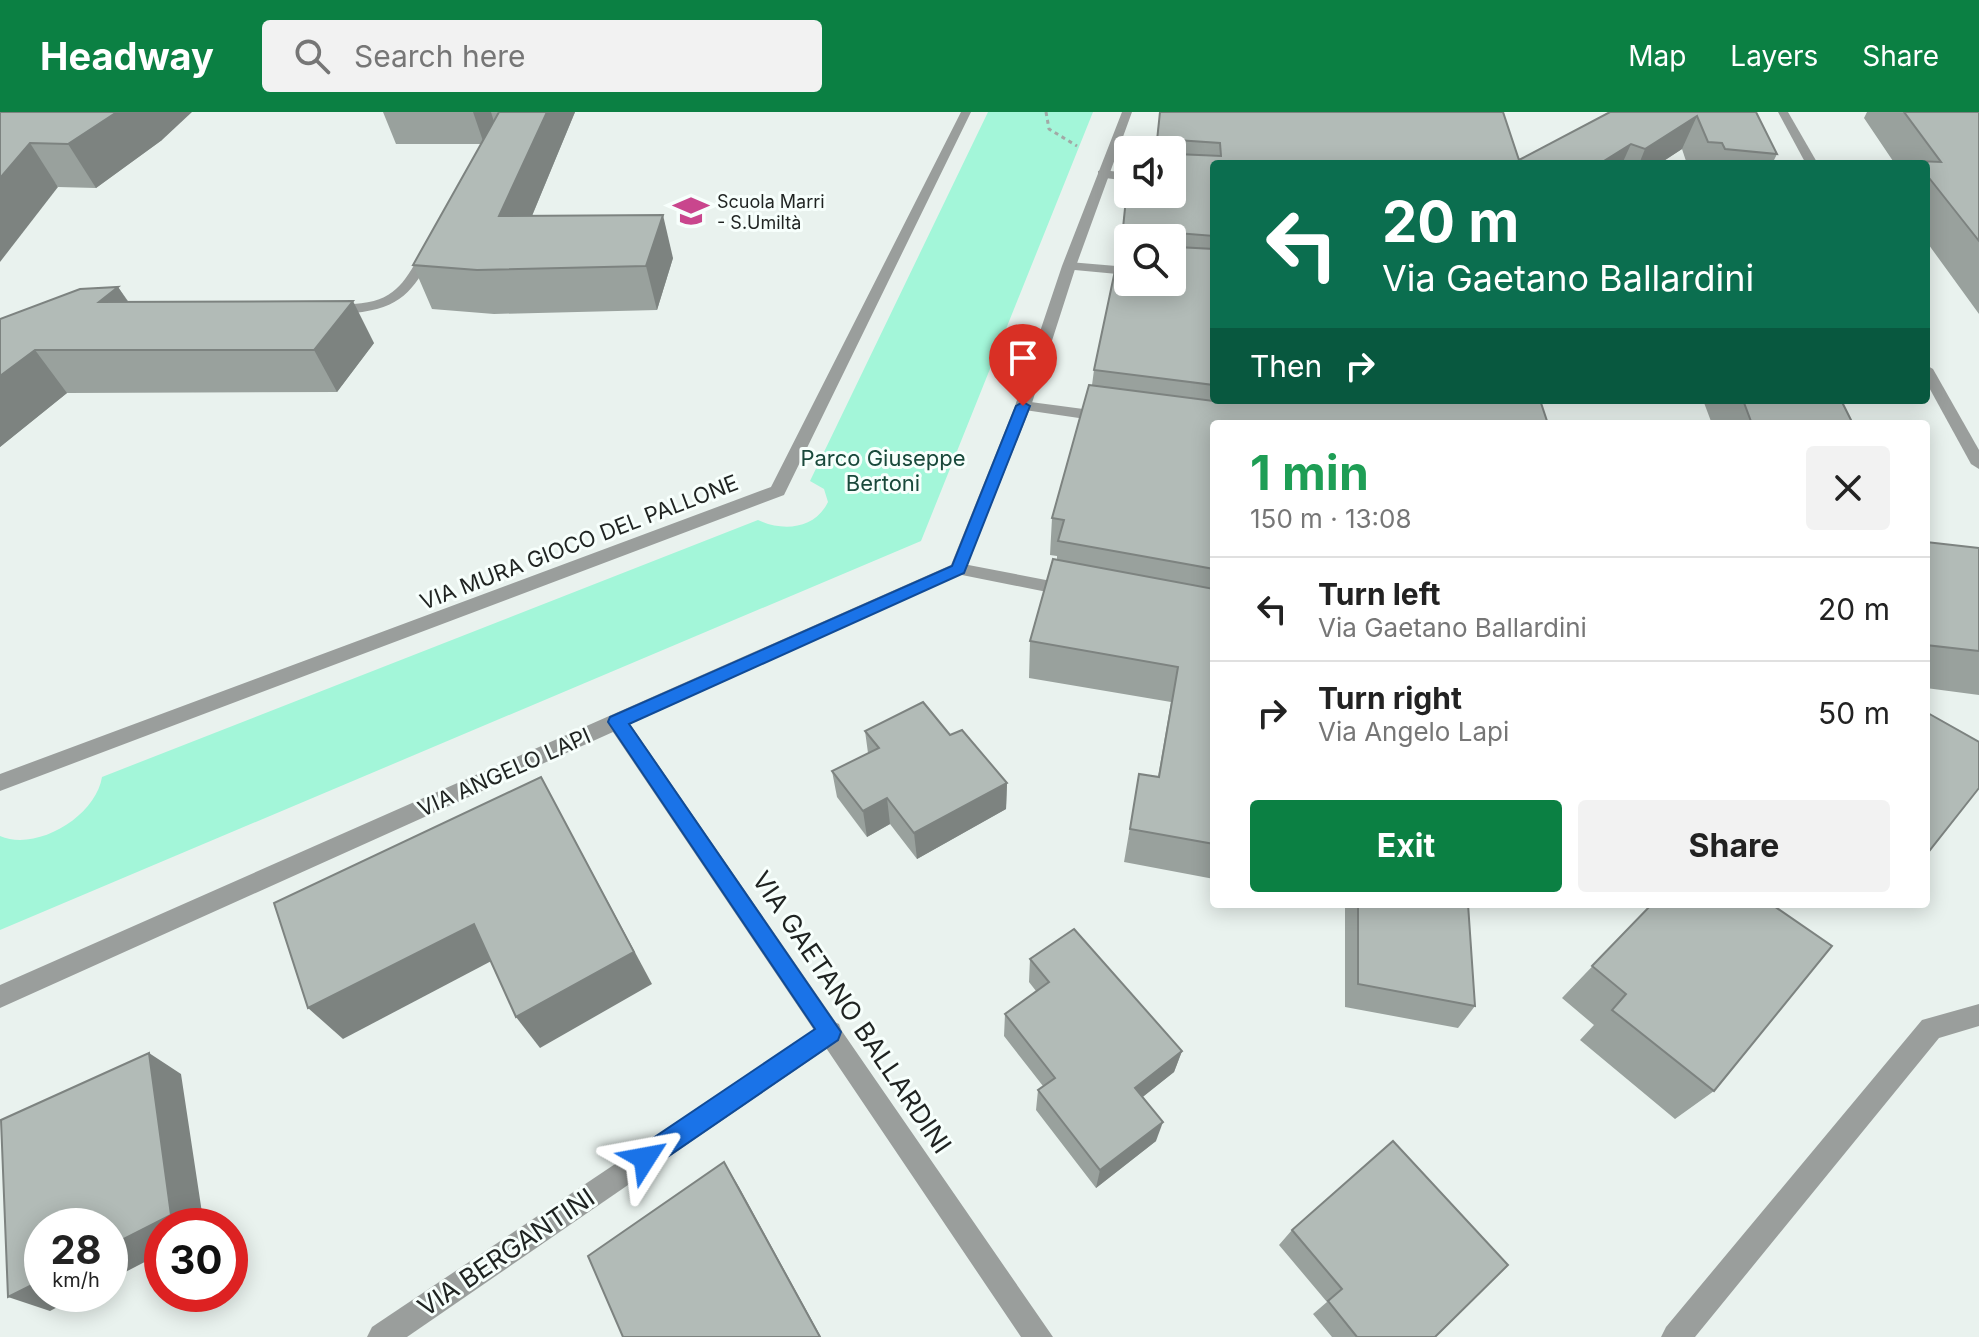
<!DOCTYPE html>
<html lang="en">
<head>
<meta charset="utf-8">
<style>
	:root { --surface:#fff; --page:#f2f2f2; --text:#222; --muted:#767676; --line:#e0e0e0; --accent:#0b8043 }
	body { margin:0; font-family:Inter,sans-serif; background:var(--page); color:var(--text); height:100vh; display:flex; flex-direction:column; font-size:30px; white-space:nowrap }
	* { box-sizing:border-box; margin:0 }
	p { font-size:26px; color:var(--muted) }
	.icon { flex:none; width:44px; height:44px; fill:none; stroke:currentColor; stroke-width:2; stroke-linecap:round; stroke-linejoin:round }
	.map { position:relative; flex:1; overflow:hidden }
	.panel { position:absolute; left:1210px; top:308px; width:720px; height:488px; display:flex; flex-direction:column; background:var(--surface); border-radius:8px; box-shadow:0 4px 20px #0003 }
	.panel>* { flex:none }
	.top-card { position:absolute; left:1210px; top:48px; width:720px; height:244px; border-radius:8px; box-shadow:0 4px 20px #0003; background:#0b6e4f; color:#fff; overflow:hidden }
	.buttons { position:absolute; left:1114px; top:24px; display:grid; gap:16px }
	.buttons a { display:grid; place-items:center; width:72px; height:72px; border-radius:8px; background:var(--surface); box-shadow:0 4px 20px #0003; font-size:40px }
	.speed { position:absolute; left:24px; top:1096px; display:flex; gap:16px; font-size:40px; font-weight:700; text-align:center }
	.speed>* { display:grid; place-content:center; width:104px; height:104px; border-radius:50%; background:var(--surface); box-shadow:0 4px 20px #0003; line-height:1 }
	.speed small { font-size:20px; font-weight:400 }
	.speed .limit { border:12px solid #d22; background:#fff; color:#111 }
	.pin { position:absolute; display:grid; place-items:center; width:68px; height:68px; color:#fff; margin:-82px -34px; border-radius:50% 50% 50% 0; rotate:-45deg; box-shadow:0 0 8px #0007 }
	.pin .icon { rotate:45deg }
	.me { position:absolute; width:88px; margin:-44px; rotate:56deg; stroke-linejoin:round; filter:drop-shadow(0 0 6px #0008) }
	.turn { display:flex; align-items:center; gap:28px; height:168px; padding:0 40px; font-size:36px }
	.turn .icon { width:104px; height:104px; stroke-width:2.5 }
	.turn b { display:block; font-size:56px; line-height:68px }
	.then { display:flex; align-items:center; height:76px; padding:0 40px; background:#0003; gap:16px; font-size:30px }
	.round { display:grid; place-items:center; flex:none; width:84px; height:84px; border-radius:8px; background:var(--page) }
	.headline { display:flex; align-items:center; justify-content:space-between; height:136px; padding:0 40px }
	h1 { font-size:48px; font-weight:700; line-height:60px; color:#1e9e55 }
	.primary-button { display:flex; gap:16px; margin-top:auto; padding:16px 40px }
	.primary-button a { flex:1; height:92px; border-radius:8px; background:var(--accent); color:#fff; font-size:32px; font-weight:700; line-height:92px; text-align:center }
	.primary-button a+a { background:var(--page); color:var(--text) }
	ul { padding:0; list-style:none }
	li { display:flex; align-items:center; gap:24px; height:104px; padding:0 40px; border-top:2px solid var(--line) }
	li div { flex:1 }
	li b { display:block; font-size:30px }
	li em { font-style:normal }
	header { display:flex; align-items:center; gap:48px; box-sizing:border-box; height:112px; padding:0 40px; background:var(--accent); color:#fff }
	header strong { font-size:38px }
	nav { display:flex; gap:44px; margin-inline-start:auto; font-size:28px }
	.search { width:560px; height:72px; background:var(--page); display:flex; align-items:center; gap:20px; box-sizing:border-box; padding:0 28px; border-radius:8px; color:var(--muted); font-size:30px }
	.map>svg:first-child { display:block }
</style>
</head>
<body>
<header>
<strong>Headway</strong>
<div class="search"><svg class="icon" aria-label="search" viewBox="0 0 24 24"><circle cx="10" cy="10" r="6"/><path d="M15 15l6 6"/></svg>Search here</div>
<nav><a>Map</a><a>Layers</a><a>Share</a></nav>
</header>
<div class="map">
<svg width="1979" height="1225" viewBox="0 0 1979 1225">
	<rect width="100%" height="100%" fill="#e9f2ee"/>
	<path fill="#a3f6d9" d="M988,0H1093L921,429L0,818V724C37,740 96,704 102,665L758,408C783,420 815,417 828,390L824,377L810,369Z"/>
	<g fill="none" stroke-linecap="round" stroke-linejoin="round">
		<path stroke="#a2a9a6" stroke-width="3" stroke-dasharray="4 4" stroke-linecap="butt" d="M1046,0L1049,17L1077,34"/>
		<g fill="#9a9e9c" fill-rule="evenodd">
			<path d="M961,0H971L784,383L0,679V662L771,375Z"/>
			<path d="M1778,0H1788L1818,52H1806Z"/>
			<path d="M1102,58L1128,61V69L1098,65V59Z"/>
			<path d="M425,135L436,138C413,178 403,196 354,201C343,201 331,204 323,198C331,192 343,193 354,192C398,189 404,169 425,135Z"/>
			<path d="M1069,150L1128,155V163L1064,157V151Z"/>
			<path d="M1926,253L1933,257L1979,338V357L1971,352L1926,270Z"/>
			<path d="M1023,289L1106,300L1114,305L1106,310L1018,297V291Z"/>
			<path d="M958,451L1072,473L1081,479L1072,485L952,461L949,457L952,453Z"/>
			<path d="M1979,892V914L1939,926L1695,1225H1661L1666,1215L1922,908Z"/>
			<path d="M830,908L839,912L842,920L839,928L407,1225H367L372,1215Z"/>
		</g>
		<path fill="#9a9e9c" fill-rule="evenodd" d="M1122,0H1132L1076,154L1031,294L964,461L630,612L1053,1225H1021L613,620L0,896V873L951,453L1015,294L1062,154Z"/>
	</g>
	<g fill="#99a19d" fill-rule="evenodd">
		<path d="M0,0L162,28L96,76L58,75Z"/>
		<path d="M383,0H575L532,104L673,146L657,198L494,202L432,197L413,153L481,32H396Z"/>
		<path d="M1160,0L1519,48L1610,0H1756L1777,42L1772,52H1687L1682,37L1659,52H1214V288H1540L1214,312V767L1124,750L1139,662L1158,665L1171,590L1029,566L1030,529L1057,447V444L1050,443L1052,406L1092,273L1094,258L1121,130L1128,67V82L1172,38H1155ZM1128,126H1172L1128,170Z"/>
		<path d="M1867,0H1979V202L1926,129V52H1895L1864,6Z"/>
		<path d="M118,175L128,189L374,231L337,280L67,281L0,335V207Z"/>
		<path d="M1703,288H1841L1853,312H1712Z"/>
		<path d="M1926,430L1979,436V583L1926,576Z"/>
		<path d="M865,619L950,623L1007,671L1006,697L917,747L890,712L867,725L837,685L832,659L868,641Z"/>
		<path d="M1345,792H1468L1475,894L1458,916L1345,895Z"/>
		<path d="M1652,792L1714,979L1675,1007L1580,928L1594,913L1562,886Z"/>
		<path d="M1030,847L1182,939L1174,960L1142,985L1156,1029L1096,1076L1036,998L1038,978L1043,974L1004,924L1005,902L1036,879L1029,870Z"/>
		<path d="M1292,1118L1435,1225H1332L1313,1202L1327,1190L1279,1133Z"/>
	</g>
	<g fill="#7d8380">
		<path d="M117,0H192L162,28L96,76L68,32Z"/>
		<path d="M473,0H491L495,13L484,32Z"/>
		<path d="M547,0H575L514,147L499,104Z"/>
		<path d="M1697,4L1682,37L1659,52H1639L1645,37Z"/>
		<path d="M30,31L58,75L0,150V66Z"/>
		<path d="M1631,32L1622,52H1599Z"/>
		<path d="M663,103L673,146L657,198L646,154Z"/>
		<path d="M118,175L146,217L99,190Z"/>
		<path d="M353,189L374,231L337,280L314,238Z"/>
		<path d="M35,238L67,281L0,335V264Z"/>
		<path d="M541,665L652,872L540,936L516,905Z"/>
		<path d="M1007,671L1006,697L917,747L914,721Z"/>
		<path d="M887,686L890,712L867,725L863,699Z"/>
		<path d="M474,812L499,845L343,927L308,896Z"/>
		<path d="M1182,939L1174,960L1129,996L1135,976Z"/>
		<path d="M149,941L181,962L204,1114H162V1141L110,1168V1134Z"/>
		<path d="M1163,1010L1156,1029L1096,1076L1100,1058Z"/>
		<path d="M724,1050L739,1075L821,1225H820Z"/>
		<path d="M42,1168V1182H82L50,1199L8,1185Z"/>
	</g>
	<g fill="#b2bbb7" stroke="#7d8380" stroke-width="2" fill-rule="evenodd">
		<path d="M0,0H117L68,32L30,31L0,66Z"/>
		<path d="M499,0H547L499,104L663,103L646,154L477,158L413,153Z"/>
		<path d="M1160,0H1503L1519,48L1610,0H1756L1777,42L1725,37L1722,31L1708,30L1697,4L1645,37L1631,32L1599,52H1214V124L1177,121L1174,124L1177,135L1214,137V273L1094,258L1121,130H1128V170H1172V126H1135L1134,118L1123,116L1128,67V82H1172V38H1156ZM1176,28L1220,31L1221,44L1176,42L1173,31Z"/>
		<path d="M1904,0H1979V129L1926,62V52H1919L1916,49L1941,50Z"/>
		<path d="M118,175L99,190L353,189L314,238H35L0,264V207L80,177Z"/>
		<path d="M1089,273L1221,290L1223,288H1540L1548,312H1214V457L1058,429L1064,408L1052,406Z"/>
		<path d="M1743,288H1841L1853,312H1752Z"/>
		<path d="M1926,430L1979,436V539L1926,533Z"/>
		<path d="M1053,447L1214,477V732L1130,717L1139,662L1159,665L1178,555L1030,529Z"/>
		<path d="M923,590L950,623L962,618L1007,671L914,721L887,686L863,699L832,659L879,636L865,619Z"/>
		<path d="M1926,600L1979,630V676L1926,743Z"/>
		<path d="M541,665L634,840L516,905L474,812L308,896L274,791Z"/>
		<path d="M1358,792H1468L1475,894L1358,872Z"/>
		<path d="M1652,792H1771L1832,834L1714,979L1612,898L1626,882L1592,854Z"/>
		<path d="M1074,817L1182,939L1135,976L1163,1010L1100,1058L1038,978L1055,966L1005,902L1049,870L1030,847Z"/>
		<path d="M149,941L171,1103L110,1134V1114H42V1168L8,1185L1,1008Z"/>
		<path d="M1393,1029L1508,1153L1435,1225H1357L1328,1189L1342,1177L1292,1118Z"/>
		<path d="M724,1050L820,1225H623L588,1144Z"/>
	</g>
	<path fill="#1a73e8" stroke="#114b97" stroke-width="2" d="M1023,290L1030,294L964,461L629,612L841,920L838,928L654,1054L645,1058L637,1054L633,1046L637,1037L815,917L608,610L610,605L952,454L1016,294Z"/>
	<defs>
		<g id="school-bare" transform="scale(2.76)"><path d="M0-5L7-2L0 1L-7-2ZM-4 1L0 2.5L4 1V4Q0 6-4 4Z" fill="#c9468d" stroke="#f7fffc" stroke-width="2.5" paint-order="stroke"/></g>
	</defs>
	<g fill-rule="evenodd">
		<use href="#school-bare" x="691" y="99"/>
	</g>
	<g text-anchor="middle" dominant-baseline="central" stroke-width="6" stroke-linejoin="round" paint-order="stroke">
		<g font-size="18" fill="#1f2321" stroke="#f7fffc" text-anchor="start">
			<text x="717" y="89">Scuola Marri<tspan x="717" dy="21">- S.Umiltà</tspan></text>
		</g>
		<g font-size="22" fill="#19493b" stroke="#f7fffc">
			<text x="883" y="346">Parco Giuseppe<tspan x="883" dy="25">Bertoni</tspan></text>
		</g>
		<g font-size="22" fill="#1f2321" stroke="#f7fffc">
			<text transform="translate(579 430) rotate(-21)">VIA MURA GIOCO DEL PALLONE</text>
			<text transform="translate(504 660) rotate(-24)">VIA ANGELO LAPI</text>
		</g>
		<g font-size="26" fill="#1f2321" stroke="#f7fffc">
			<text transform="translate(852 900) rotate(56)">VIA GAETANO BALLARDINI</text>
			<text transform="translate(506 1140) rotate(-34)">VIA BERGANTINI</text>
		</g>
	</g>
</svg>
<div class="buttons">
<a><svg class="icon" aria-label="sound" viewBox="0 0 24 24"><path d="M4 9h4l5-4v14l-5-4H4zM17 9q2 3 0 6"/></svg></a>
<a><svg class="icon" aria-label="search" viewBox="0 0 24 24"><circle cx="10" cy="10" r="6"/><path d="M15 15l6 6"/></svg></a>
</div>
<div class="speed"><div>28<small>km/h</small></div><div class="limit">30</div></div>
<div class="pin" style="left:1023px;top:294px;background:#d93025"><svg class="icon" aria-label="arrive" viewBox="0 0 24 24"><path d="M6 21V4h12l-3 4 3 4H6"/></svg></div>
<svg class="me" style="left:645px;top:1046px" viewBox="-20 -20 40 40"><path d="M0-17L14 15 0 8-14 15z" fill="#1a73e8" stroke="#fff" stroke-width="4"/></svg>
<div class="top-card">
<div class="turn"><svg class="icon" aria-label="left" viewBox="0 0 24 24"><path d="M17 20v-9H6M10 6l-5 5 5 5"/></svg><div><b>20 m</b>Via Gaetano Ballardini</div></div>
<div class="then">Then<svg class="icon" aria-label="right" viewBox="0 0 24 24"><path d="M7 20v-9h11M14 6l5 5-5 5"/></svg></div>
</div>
<section class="panel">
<div class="headline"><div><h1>1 min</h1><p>150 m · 13:08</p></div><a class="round"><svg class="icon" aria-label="close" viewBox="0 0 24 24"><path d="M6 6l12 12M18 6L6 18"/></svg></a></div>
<ul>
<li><svg class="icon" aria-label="left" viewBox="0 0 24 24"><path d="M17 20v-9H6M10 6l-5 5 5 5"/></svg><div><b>Turn left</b><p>Via Gaetano Ballardini</p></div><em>20 m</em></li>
<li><svg class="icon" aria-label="right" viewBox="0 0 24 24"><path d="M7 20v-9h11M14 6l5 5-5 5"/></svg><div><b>Turn right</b><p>Via Angelo Lapi</p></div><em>50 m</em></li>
</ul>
<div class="primary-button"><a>Exit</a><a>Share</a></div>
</section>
</div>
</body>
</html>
